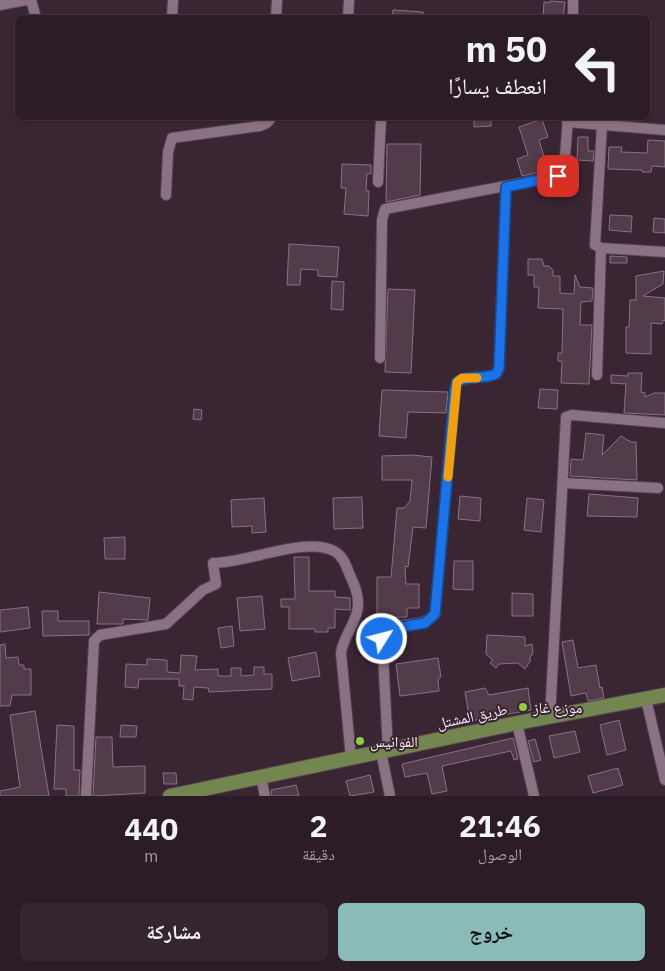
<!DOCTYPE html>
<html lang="ar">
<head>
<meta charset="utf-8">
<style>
	:root { --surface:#2c1c26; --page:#34252e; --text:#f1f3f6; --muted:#a6a1a7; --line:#483a43; --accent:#8bbbb9 }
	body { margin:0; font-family:"IBM Plex Sans","Noto Naskh Arabic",sans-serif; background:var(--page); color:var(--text); direction:rtl; height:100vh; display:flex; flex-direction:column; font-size:19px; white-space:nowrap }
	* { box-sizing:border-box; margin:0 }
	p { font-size:16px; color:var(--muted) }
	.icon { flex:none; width:28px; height:28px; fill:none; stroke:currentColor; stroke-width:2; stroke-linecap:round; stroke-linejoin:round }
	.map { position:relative; height:796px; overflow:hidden; direction:ltr }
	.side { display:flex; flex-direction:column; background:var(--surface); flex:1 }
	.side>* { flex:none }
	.guide { position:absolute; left:15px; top:15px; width:635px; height:105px; border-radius:8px; box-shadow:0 1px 4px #0004,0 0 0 1px var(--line); direction:rtl; background:#2c1c26; color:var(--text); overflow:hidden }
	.pin { position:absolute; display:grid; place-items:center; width:42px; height:42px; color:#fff; margin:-21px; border-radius:10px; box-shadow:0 2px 8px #0006 }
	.me { position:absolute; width:55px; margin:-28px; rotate:54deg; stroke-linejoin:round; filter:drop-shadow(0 0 4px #0008) }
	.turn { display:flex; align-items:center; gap:18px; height:105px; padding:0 20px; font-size:22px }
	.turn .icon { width:65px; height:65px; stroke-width:2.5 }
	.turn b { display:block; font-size:35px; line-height:42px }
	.eta { display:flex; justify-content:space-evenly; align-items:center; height:85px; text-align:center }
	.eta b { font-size:30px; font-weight:700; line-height:35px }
	.cta { display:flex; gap:10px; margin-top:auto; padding:10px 20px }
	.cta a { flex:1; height:58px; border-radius:8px; background:var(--accent); color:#111; font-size:20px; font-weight:700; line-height:58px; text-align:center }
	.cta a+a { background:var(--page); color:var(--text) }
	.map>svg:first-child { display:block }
</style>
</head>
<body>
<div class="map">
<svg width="665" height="796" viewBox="0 0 665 796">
	<rect width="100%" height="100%" fill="#3a2533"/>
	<g fill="#533c4a" stroke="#8a7181">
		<path d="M550,1L565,2L563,18H543L544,2L550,3Z"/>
		<path d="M393,10L423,12V18H392Z"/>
		<path d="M542,119L548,137L539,140L548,170L522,176L517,159L528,155L519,127Z"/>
		<path d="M474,120H491V126L474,127Z"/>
		<path d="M578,137H588V151H594L593,161L577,160Z"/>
		<path d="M648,140L665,141V167L652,166L651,172H642V170L608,169L609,147H622L621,152L647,153Z"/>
		<path d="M387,144H421L420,195L386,202Z"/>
		<path d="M342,164L371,165V174H367L366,191H369L368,216L344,214L346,188H341Z"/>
		<path d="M610,215L632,216L631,232L609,230Z"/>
		<path d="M654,218L665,219V233L653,232Z"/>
		<path d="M289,244L339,247L337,277L318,276V270L301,269L300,285H287Z"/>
		<path d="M610,256L627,257V263H610Z"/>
		<path d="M528,259H542L544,266H549L553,270V276H560V293L574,294L575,275L580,287L593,288L592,301L581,302L580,325H592L589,384L561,383L562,361H558V353H562L563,309L538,308L539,287H534V275H528Z"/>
		<path d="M664,271L663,284L643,296L665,298V321L663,320L662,324L651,323V354L626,353V327H629L630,300H636V276Z"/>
		<path d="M332,281L344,282L343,310L331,309Z"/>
		<path d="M388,289L415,290L411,373L385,372Z"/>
		<path d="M628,373H642L641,392L645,393V397L654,393H665V415L624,413L626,384L611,383V375L628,376Z"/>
		<path d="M540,389L558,390L557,409L538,408Z"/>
		<path d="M382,390L448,392L446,413L408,412L406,438L379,436Z"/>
		<path d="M194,409L202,410L201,420L193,419Z"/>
		<path d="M586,433L604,435L602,455L621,436L631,442H636L637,480L570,476L571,459L583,460Z"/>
		<path d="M412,455L432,457L426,528L413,527L408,567L405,566L406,584H419V608H407V617L377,618V577H391L397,508H404L410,501L412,480H382V456Z"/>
		<path d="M589,494L638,498L637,517L587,516Z"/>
		<path d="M460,496L481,498L480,521L458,519Z"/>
		<path d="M362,497L363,528L334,529L333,498Z"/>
		<path d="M264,498L266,532L252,533V526L232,527L231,500Z"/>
		<path d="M527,498L544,500L541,532L524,530Z"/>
		<path d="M125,537V559H105L104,538Z"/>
		<path d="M294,557H309V591H335V597L350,598V610L335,609V628H328V632H315V629H289V607H281V599H295Z"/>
		<path d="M454,561H473V590L453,589Z"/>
		<path d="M99,592L150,598L148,620L123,619V624H97Z"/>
		<path d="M512,593L533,594V616H512Z"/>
		<path d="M262,596L265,629L240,631L237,598Z"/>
		<path d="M28,607L30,628L0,632V610Z"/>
		<path d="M42,611H58V621H89V635L43,636Z"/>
		<path d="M232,626L234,646L221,648L218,628Z"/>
		<path d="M487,635L525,637V646L532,644L533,653L529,659L531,660L525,669L518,663L499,664L496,668L490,663L493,660L486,654Z"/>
		<path d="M573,640L578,668L596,665L600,688L602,687L604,698L588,701L586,693L571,696L562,642Z"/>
		<path d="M5,644L6,658L18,657L19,665H24V669H31V695H12L10,706H0V645Z"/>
		<path d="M316,652L320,676L292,681L288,658Z"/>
		<path d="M181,655L197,656L195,670L218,669V676H231V668H241V676L254,675V667H264V674H272V689L209,692L208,688L194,687L193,700L183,699L184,686H179V679H139L138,688L125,687L126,664L147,665V659L167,660V672L180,673Z"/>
		<path d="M438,658L441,677L438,679L439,691L400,696L396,664Z"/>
		<path d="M485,688L489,695L528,688L531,710L470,721L465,692Z"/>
		<path d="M35,711L49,796H0V791L20,787L10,715Z"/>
		<path d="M619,720L626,750L607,755L600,725Z"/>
		<path d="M57,725L74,726V770H80L79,796H66V789H54Z"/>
		<path d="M121,725L137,726L136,737H120Z"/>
		<path d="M575,731L580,752L554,758L549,736Z"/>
		<path d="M96,737H112L113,767L145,766V793L93,796Z"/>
		<path d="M513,738L518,759L514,760L511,751L442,766L447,791L432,794L427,773L405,777L402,764Z"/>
		<path d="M535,739L541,760L534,762L528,741Z"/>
		<path d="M618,768L623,785L593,793L588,776Z"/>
		<path d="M163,773H176L177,784H164Z"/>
		<path d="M370,775L374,792L350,796L346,781Z"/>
		<path d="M296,785L299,796H272L271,790Z"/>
	</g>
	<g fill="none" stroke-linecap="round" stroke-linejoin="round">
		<g stroke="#55434f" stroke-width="12">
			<g id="minor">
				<path d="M31,0L36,18"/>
				<path d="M0,5L26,0"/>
				<path d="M172,18L173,0"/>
				<path d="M276,18L277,0"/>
				<path d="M348,18L349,0"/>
				<path d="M573,18V0"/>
				<path d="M567,122L665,130"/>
				<path d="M602,125L595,245L601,248L665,252"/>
				<path d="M378,182L381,118"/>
				<path d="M166,195L168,152L172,138L260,126L267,123L271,118"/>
				<path d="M380,358L382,220L385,209L558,176L564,170L568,118"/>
				<path d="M597,375L601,248"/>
				<path d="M563,483L658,488"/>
				<path d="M646,699L665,780"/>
				<path d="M550,717L566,417L572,415L665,423"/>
				<path d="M517,723L534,796"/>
				<path d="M388,751L382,634C392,619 422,631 435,614L455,389L457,382C469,374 484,380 496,374L499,368L506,187"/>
				<path d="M381,752L390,796"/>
				<path d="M261,777L265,796"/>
				<path d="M86,796L94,641L100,635L166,624L203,590L216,584L213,563C248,563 304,536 334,551C343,556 346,565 349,573C354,584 359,595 358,606C357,623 343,636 341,653L351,758"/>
			</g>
		</g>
		<g stroke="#55434f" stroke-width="16">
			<path id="major" d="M170,796L517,723L665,695"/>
		</g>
		<use href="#minor" stroke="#8b7282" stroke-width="10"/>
		<use href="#major" stroke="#74864f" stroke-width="14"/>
	</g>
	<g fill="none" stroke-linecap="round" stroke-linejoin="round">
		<g stroke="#114b97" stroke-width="12">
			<path id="route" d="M382,639L384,630L425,623L435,614L455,389L457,382C469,374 484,380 496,374L499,368L506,187L558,176"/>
		</g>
		<use href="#route" stroke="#1a73e8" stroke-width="9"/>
		<path stroke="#f59e0b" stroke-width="9" d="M448,477L457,382L462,378H477"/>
	</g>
	<g fill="#8ece43" stroke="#3a2533" stroke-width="2">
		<circle cx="523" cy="707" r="5"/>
		<circle cx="360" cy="741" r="5"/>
	</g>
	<g text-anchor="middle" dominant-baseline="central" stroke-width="4" stroke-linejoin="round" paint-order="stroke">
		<g font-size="15" fill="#faecf4" stroke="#3a2533" text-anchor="start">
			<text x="533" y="707">موزع غاز</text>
			<text x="370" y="741">الفوانيس</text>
		</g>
		<g font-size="15" fill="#faecf4" stroke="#3a2533">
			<text transform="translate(472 716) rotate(-12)">طريق المشتل</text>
		</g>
	</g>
</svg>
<div class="pin" style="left:558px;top:176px;background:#d93025"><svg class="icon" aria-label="arrive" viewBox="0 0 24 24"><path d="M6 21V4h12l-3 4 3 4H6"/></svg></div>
<svg class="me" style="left:382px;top:639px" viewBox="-20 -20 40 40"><circle r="17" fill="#1a73e8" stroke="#fff" stroke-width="3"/><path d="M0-11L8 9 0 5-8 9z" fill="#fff"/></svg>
<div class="guide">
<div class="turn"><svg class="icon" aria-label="left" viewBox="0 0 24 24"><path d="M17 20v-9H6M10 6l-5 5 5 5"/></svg><div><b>50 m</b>انعطف يسارًا</div></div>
</div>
</div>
<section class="side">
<div class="eta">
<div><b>21:46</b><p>الوصول</p></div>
<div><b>2</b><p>دقيقة</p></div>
<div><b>440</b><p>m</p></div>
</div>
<div class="cta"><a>خروج</a><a>مشاركة</a></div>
</section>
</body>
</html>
